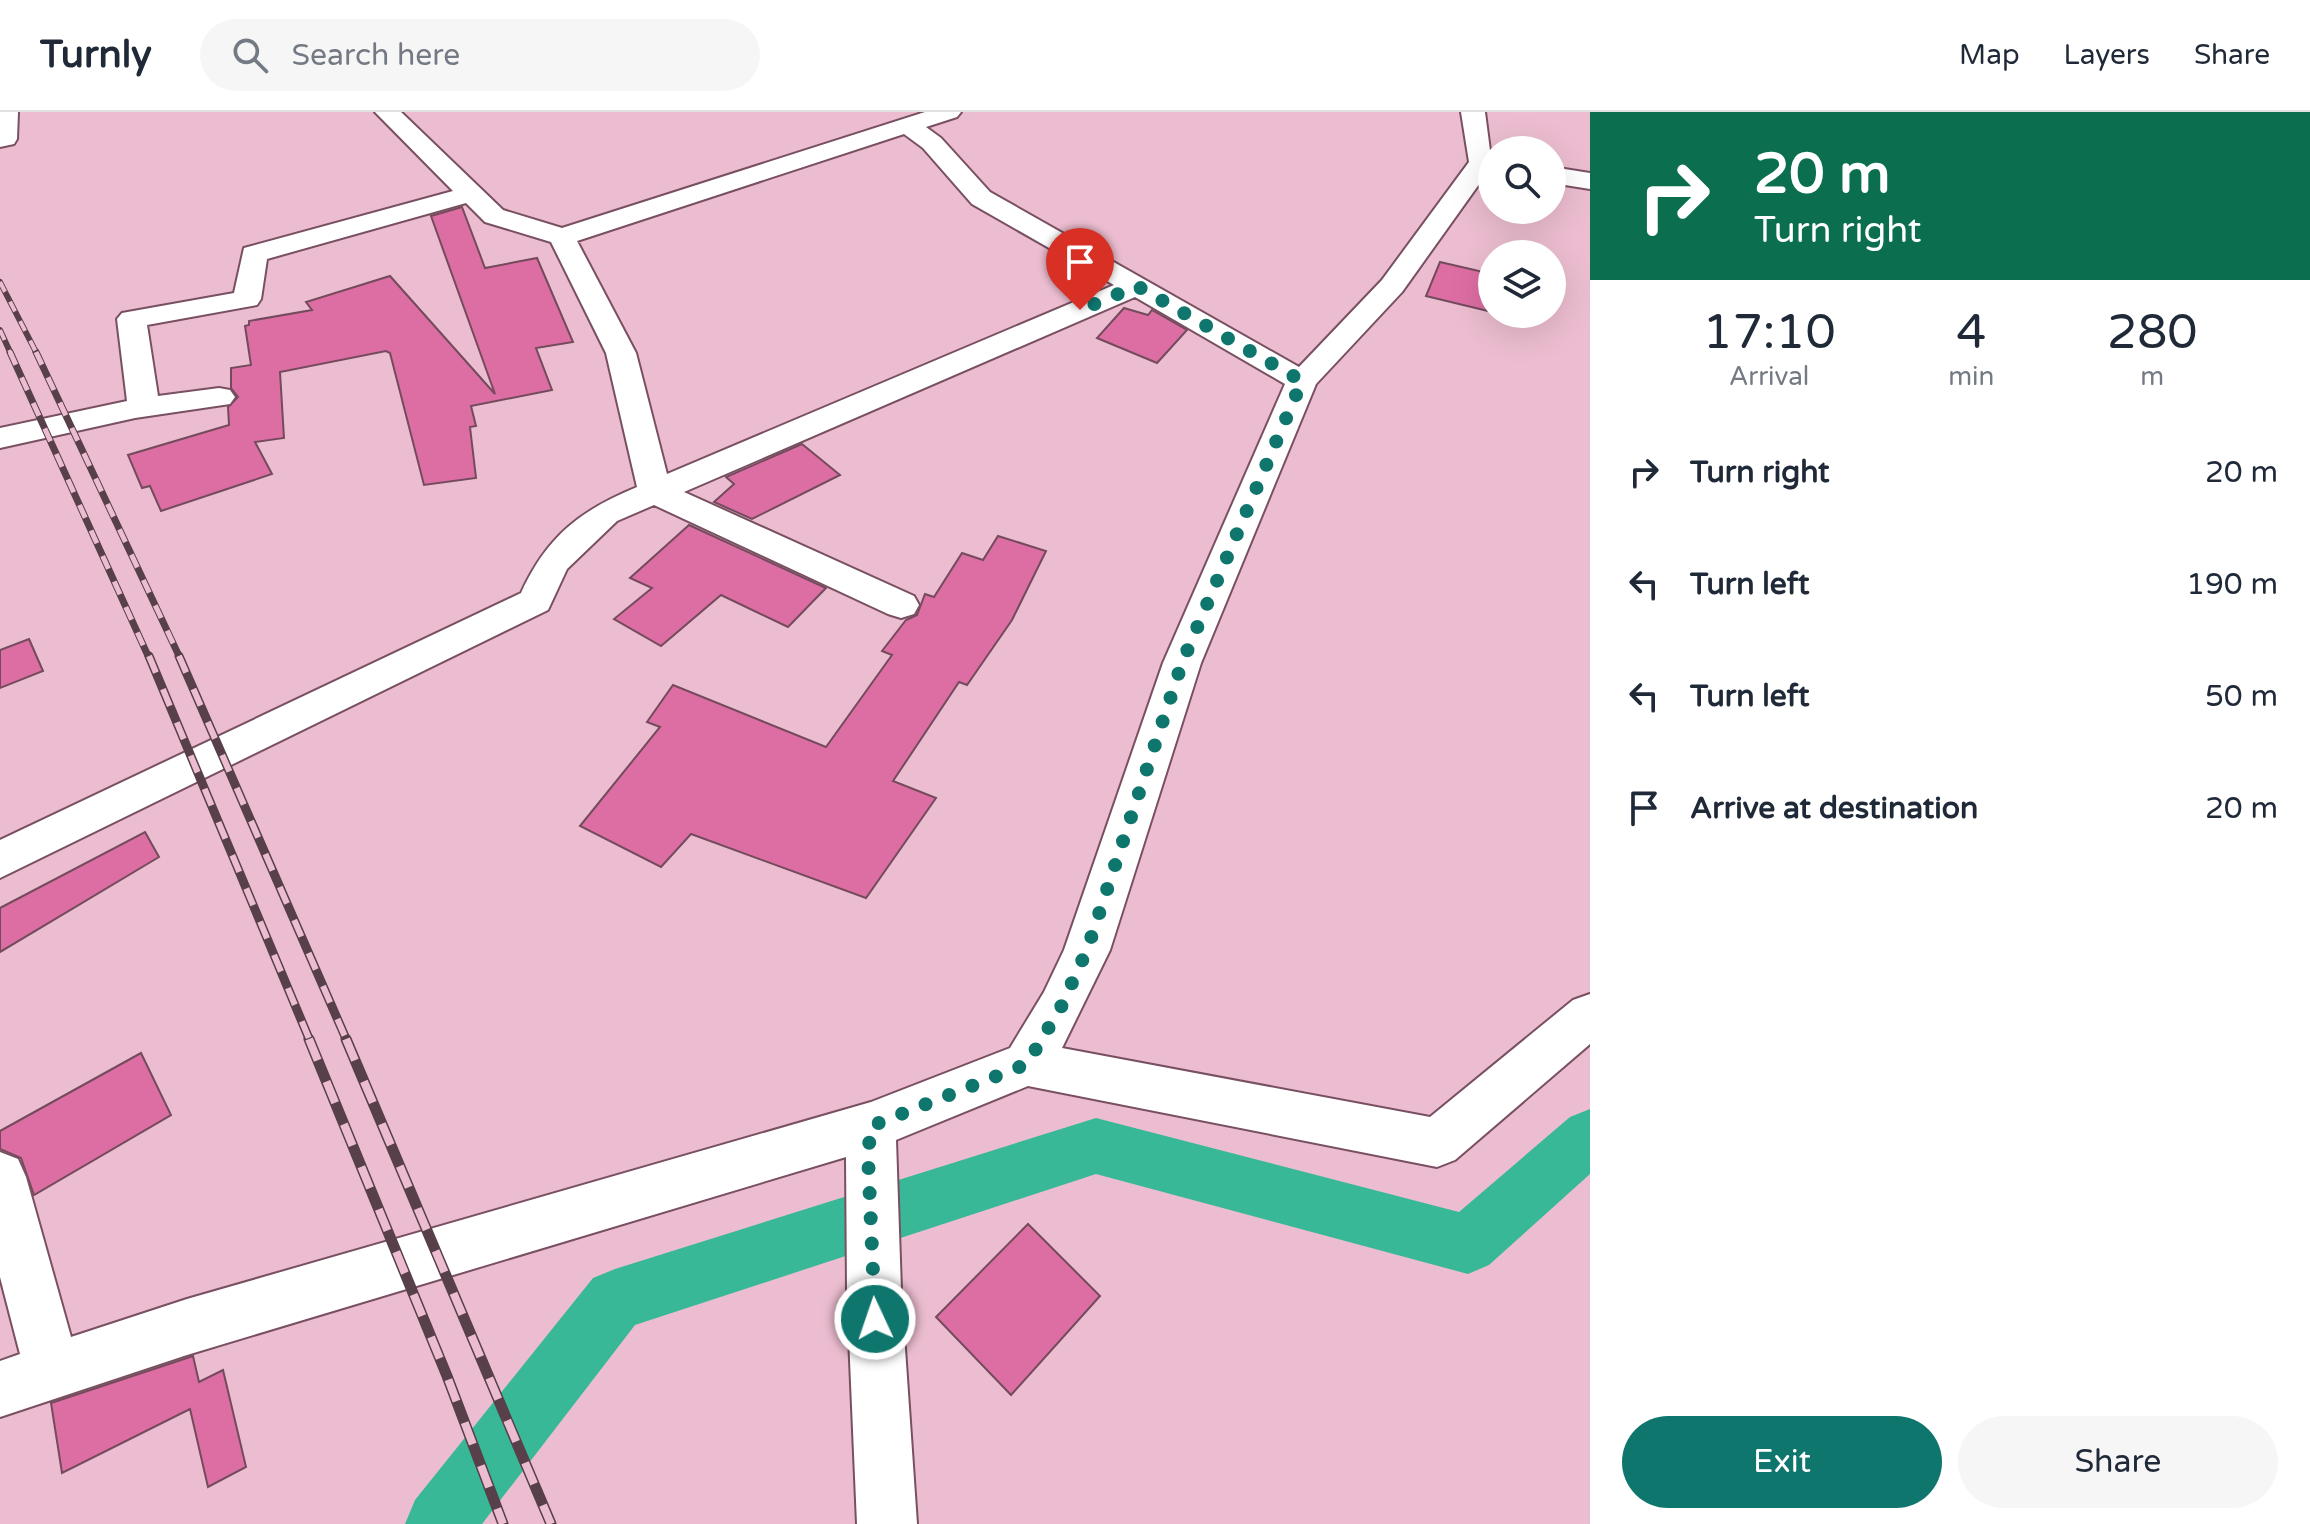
<!DOCTYPE html>
<html lang="en">
<head>
<meta charset="utf-8">
<style>
	:root { --surface:#fff; --page:#f6f6f7; --text:#1f2937; --muted:#747a83; --line:#e0e1e3; --accent:#0f766e }
	body { margin:0; font-family:"Varela Round",sans-serif; background:var(--page); color:var(--text); height:100vh; display:flex; flex-direction:column; font-size:30px; white-space:nowrap }
	* { box-sizing:border-box; margin:0 }
	p { font-size:26px; color:var(--muted) }
	.icon { flex:none; width:44px; height:44px; fill:none; stroke:currentColor; stroke-width:2; stroke-linecap:round; stroke-linejoin:round }
	.map { position:relative; flex:1; overflow:hidden }
	.panel { display:flex; flex-direction:column; background:var(--surface); width:720px }
	.panel>* { flex:none }
	.hud { background:#0b6e4f; color:#fff; overflow:hidden }
	.tools { position:absolute; left:1478px; top:24px; display:grid; gap:16px }
	.tools a { display:grid; place-items:center; width:88px; height:88px; border-radius:50%; background:var(--surface); box-shadow:0 8px 32px #0002; font-size:40px }
	.pin { position:absolute; display:grid; place-items:center; width:68px; height:68px; color:#fff; margin:-82px -34px; border-radius:50% 50% 50% 0; rotate:-45deg; box-shadow:0 0 8px #0007 }
	.pin .icon { rotate:45deg }
	.me { position:absolute; width:88px; margin:-44px; rotate:357deg; stroke-linejoin:round; filter:drop-shadow(0 0 6px #0008) }
	.turn { display:flex; align-items:center; gap:28px; height:168px; padding:0 32px; font-size:36px }
	.turn .icon { width:104px; height:104px; stroke-width:2.5 }
	.turn b { display:block; font-size:56px; line-height:68px }
	.eta { display:flex; justify-content:space-evenly; align-items:center; height:136px; text-align:center }
	.eta b { font-size:48px; font-weight:600; line-height:56px }
	.primary-button { display:flex; gap:16px; margin-top:auto; padding:16px 32px }
	.primary-button a { flex:1; height:92px; border-radius:48px; background:var(--accent); color:#fff; font-size:32px; font-weight:600; line-height:92px; text-align:center }
	.primary-button a+a { background:var(--page); color:var(--text) }
	ul { padding:0; list-style:none }
	li { display:flex; align-items:center; gap:24px; height:112px; padding:0 32px }
	li div { flex:1 }
	li b { display:block; font-size:30px }
	li em { font-style:normal }
	header { display:flex; align-items:center; gap:48px; box-sizing:border-box; height:112px; padding:0 40px; background:var(--surface); border-bottom:2px solid var(--line) }
	header strong { font-size:38px }
	nav { display:flex; gap:44px; margin-inline-start:auto; font-size:28px }
	.search { width:560px; height:72px; background:var(--page); display:flex; align-items:center; gap:20px; box-sizing:border-box; padding:0 28px; border-radius:44px; color:var(--muted); font-size:30px }
	main { display:flex; flex:1; min-height:0 }
	.map>svg:first-child { display:block }
</style>
</head>
<body>
<header>
<strong>Turnly</strong>
<div class="search"><svg class="icon" aria-label="search" viewBox="0 0 24 24"><circle cx="10" cy="10" r="6"/><path d="M15 15l6 6"/></svg>Search here</div>
<nav><a>Map</a><a>Layers</a><a>Share</a></nav>
</header>
<main>
<div class="map">
<svg width="1590" height="1412" viewBox="0 0 1590 1412">
	<rect width="100%" height="100%" fill="#ecbdd0"/>
	<g fill="none" stroke-linecap="round" stroke-linejoin="round">
		<path fill="#39b898" fill-rule="evenodd" d="M1590,997V1062L1489,1153L1468,1162L1096,1062L635,1213L482,1412H405L415,1388L593,1166L615,1157L1096,1006L1459,1100L1570,1005Z"/>
	</g>
	<g fill="#dd6ea3" stroke="#734b5c" stroke-width="2">
		<path d="M462,95L485,156L537,146L573,230L536,236L552,278L471,294L476,314L470,315L476,366L424,373L390,241L386,239L280,260L284,326L255,330L272,362L161,399L150,374L142,376L128,343L229,313L228,295L238,285L231,276V256L251,253L245,214L249,213V209L312,198L306,190L390,164L495,282L431,104Z"/>
		<path d="M1440,150L1492,162V200L1426,184Z"/>
		<path d="M1124,196L1148,203L1152,198L1187,218L1157,251L1097,226Z"/>
		<path d="M802,332L840,363L752,407L714,390L734,372L726,365Z"/>
		<path d="M689,413L826,476L788,515L721,483L661,534L614,507L652,476L630,466Z"/>
		<path d="M998,424L1046,439L1012,508L967,573L959,570L893,669L936,686L866,786L691,722L661,755L580,714L660,615L647,610L673,573L826,635L892,543L882,539L906,508L917,503L925,482L934,485L962,441L983,448Z"/>
		<path d="M29,527L43,559L0,576V538Z"/>
		<path d="M145,720L159,745L0,840V796Z"/>
		<path d="M141,941L171,1003L34,1083L21,1046L0,1037V1019Z"/>
		<path d="M1028,1112L1100,1184L1011,1283L936,1205Z"/>
		<path d="M193,1244L199,1270L223,1258L246,1355L208,1375L190,1297L62,1361L51,1291Z"/>
	</g>
	<g fill="none" stroke-linecap="round" stroke-linejoin="round">
		<g stroke="#785061" stroke-width="4">
			<g id="minor">
				<path d="M0,0H18L17,27L14,32L0,35Z"/>
				<path d="M375,0H401L503,98L562,116L925,0H961L957,5L926,15L941,26L990,80L1299,255L1382,168L1469,50L1461,0H1485L1492,54L1402,180L1316,272L1201,551L1110,838L1062,936L1430,1005L1573,888L1590,882V932L1455,1048L1437,1055L1028,974L896,1028L901,1178L917,1412H857L847,1178L846,1045L187,1243L0,1305V1249L20,1242L0,1165V1040L18,1047L26,1065L71,1225L187,1187L871,990L1010,936L1044,880L1064,838L1163,551L1285,272L1135,185L684,380L914,484L919,493L914,502L901,506L888,502L654,393L617,409L567,457L548,498L0,766V728L521,481C547,424 581,398 637,375L606,241L551,130L485,110L466,91L267,147L261,187L257,193L147,213L158,284L219,276L230,278L235,285L230,292L135,306L0,336V316L127,289L117,207L122,201L234,181L244,136L453,79ZM904,22L923,36L972,92L1114,173L667,362L636,241L577,129Z"/>
				<path d="M1552,55L1590,61V77L1552,71Z"/>
			</g>
		</g>
		<use href="#minor" fill="#fff" fill-rule="evenodd"/>
		<g stroke="#58404a" stroke-width="6">
			<g id="rail-far3">
				<path d="M0,170L37,242"/>
				<path d="M0,218L11,242"/>
			</g>
		</g>
		<g stroke="#58404a" stroke-width="7">
			<g id="rail-far2">
				<path d="M10,240L149,546"/>
				<path d="M36,240L180,546"/>
			</g>
		</g>
		<g stroke="#58404a" stroke-width="9">
			<g id="rail-far1">
				<path d="M149,544L310,929"/>
				<path d="M179,544L347,929"/>
			</g>
		</g>
		<g stroke="#58404a" stroke-width="11">
			<g id="rail">
				<path d="M309,927L447,1264L503,1412"/>
				<path d="M346,927L551,1412"/>
			</g>
		</g>
		<use href="#rail-far3" stroke="#ecbdd0" stroke-width="4" stroke-dasharray="11" stroke-linecap="butt"/>
		<use href="#rail-far2" stroke="#ecbdd0" stroke-width="5" stroke-dasharray="14" stroke-linecap="butt"/>
		<use href="#rail-far1" stroke="#ecbdd0" stroke-width="6" stroke-dasharray="18" stroke-linecap="butt"/>
		<use href="#rail" stroke="#ecbdd0" stroke-width="8" stroke-dasharray="23" stroke-linecap="butt"/>
	</g>
	<g fill="none" stroke-linecap="round" stroke-linejoin="round">
		<path stroke="#0f766e" stroke-width="14" stroke-dasharray="0 25.2" d="M875,1207L868,1043L871,1014L1027,952L1061,895L1087,838L1182,551L1302,269L1137,174L1080,198"/>
	</g>
</svg>
<div class="tools">
<a><svg class="icon" aria-label="search" viewBox="0 0 24 24"><circle cx="10" cy="10" r="6"/><path d="M15 15l6 6"/></svg></a>
<a><svg class="icon" aria-label="layers" viewBox="0 0 24 24"><path d="M12 4l9 5-9 5-9-5zM3 14l9 5 9-5"/></svg></a>
</div>
<div class="pin" style="left:1080px;top:198px;background:#d93025"><svg class="icon" aria-label="arrive" viewBox="0 0 24 24"><path d="M6 21V4h12l-3 4 3 4H6"/></svg></div>
<svg class="me" style="left:875px;top:1207px" viewBox="-20 -20 40 40"><circle r="17" fill="#0f766e" stroke="#fff" stroke-width="3"/><path d="M0-11L8 9 0 5-8 9z" fill="#fff"/></svg>
</div>
<section class="panel">
<div class="hud">
<div class="turn"><svg class="icon" aria-label="right" viewBox="0 0 24 24"><path d="M7 20v-9h11M14 6l5 5-5 5"/></svg><div><b>20 m</b>Turn right</div></div>
</div>
<div class="eta">
<div><b>17:10</b><p>Arrival</p></div>
<div><b>4</b><p>min</p></div>
<div><b>280</b><p>m</p></div>
</div>
<ul>
<li><svg class="icon" aria-label="right" viewBox="0 0 24 24"><path d="M7 20v-9h11M14 6l5 5-5 5"/></svg><div><b>Turn right</b></div><em>20 m</em></li>
<li><svg class="icon" aria-label="left" viewBox="0 0 24 24"><path d="M17 20v-9H6M10 6l-5 5 5 5"/></svg><div><b>Turn left</b></div><em>190 m</em></li>
<li><svg class="icon" aria-label="left" viewBox="0 0 24 24"><path d="M17 20v-9H6M10 6l-5 5 5 5"/></svg><div><b>Turn left</b></div><em>50 m</em></li>
<li><svg class="icon" aria-label="arrive" viewBox="0 0 24 24"><path d="M6 21V4h12l-3 4 3 4H6"/></svg><div><b>Arrive at destination</b></div><em>20 m</em></li>
</ul>
<div class="primary-button"><a>Exit</a><a>Share</a></div>
</section>
</main>
</body>
</html>
